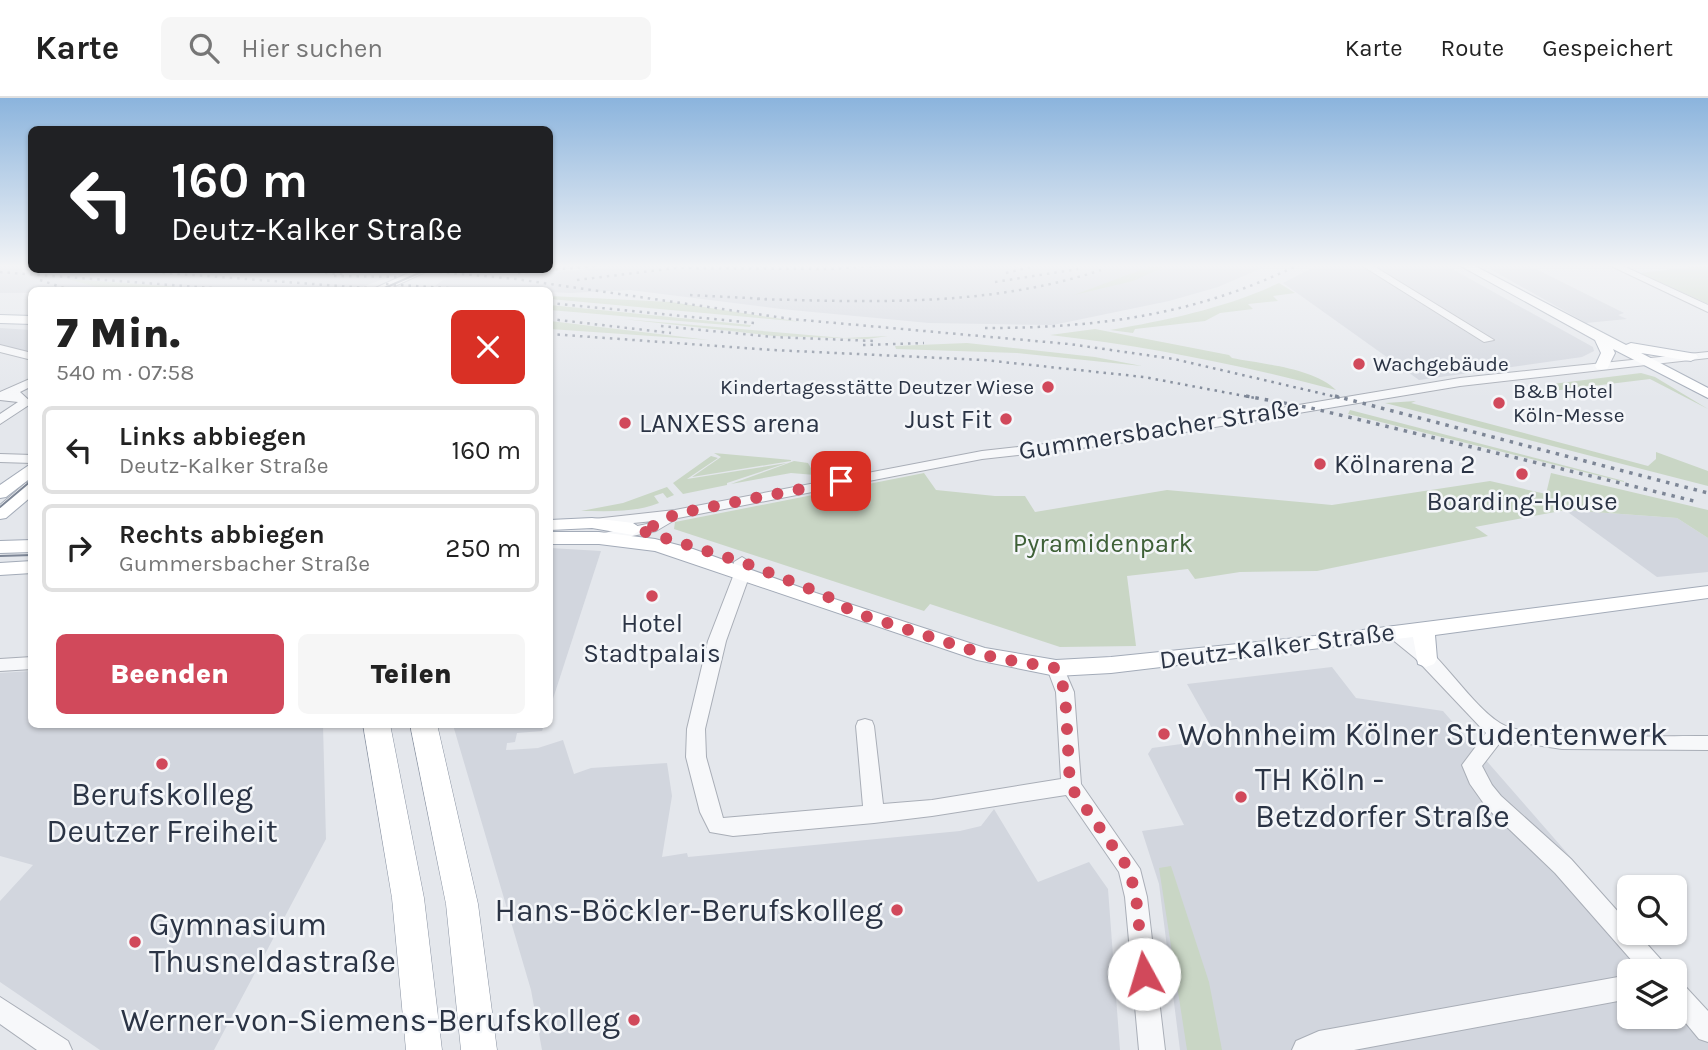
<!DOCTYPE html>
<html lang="de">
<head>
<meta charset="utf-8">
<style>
	:root { --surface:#fff; --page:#f6f6f6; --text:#222; --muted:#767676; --line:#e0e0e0; --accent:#d1495b }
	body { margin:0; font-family:Karla,sans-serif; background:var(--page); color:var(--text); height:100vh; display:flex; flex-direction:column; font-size:26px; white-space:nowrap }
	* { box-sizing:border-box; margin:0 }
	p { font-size:23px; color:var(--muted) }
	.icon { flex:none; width:38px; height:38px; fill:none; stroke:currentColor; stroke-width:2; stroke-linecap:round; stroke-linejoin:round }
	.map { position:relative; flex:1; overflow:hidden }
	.sheet { position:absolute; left:28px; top:189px; width:525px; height:441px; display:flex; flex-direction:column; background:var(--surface); border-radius:10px; box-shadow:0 2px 5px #0004 }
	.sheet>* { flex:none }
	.hud { position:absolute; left:28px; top:28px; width:525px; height:147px; border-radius:10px; box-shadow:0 2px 5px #0004; background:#202124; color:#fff; overflow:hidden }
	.controls { position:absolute; left:1617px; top:777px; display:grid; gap:14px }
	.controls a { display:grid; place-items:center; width:70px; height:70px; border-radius:10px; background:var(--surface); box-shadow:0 2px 5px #0004; font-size:35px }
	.pin { position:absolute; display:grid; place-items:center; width:60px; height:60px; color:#fff; margin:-30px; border-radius:14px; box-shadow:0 4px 10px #0006 }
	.me { position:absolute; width:77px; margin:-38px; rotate:354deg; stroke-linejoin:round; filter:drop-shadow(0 0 5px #0008) }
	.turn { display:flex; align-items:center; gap:24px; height:147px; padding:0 28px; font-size:32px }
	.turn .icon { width:91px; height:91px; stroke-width:2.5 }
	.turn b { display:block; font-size:49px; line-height:60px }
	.round { display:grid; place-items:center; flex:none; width:74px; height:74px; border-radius:10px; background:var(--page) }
	.overview { display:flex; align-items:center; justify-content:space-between; height:119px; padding:0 28px }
	h1 { font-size:42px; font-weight:800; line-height:52px }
	.cta { display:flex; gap:14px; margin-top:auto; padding:14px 28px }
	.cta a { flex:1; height:80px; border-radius:10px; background:var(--accent); color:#fff; font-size:28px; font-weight:800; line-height:80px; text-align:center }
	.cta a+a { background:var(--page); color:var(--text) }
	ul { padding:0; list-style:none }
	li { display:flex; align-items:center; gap:21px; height:88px; margin:0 14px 10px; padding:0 14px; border:4px solid var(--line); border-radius:10px }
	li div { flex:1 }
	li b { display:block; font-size:26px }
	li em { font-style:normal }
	header { display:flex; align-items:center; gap:42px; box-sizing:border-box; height:98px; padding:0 35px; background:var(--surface); border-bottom:2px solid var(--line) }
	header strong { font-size:33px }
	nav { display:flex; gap:38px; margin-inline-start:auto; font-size:24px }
	.search { width:490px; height:63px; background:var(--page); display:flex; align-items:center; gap:18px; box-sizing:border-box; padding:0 24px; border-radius:10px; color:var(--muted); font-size:26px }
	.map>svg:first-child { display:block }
</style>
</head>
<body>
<header>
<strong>Karte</strong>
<div class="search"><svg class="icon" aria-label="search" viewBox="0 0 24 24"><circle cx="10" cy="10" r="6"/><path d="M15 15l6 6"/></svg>Hier suchen</div>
<nav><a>Karte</a><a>Route</a><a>Gespeichert</a></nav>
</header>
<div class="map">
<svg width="1708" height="952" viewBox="0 0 1708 952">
	<rect width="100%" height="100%" fill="#e4e7ec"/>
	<g fill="#d2d6de">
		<path d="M0,167H31L32,172H407L354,192L0,195Z"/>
		<path d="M631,167H1269L1218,189L1169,203L1053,227L929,225L781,211L630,192L570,195L435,188L443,182L521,178Z"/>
		<path d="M1318,167H1445L1593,249L1594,253L1582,259L1419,282L1283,185Z"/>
		<path d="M1483,167H1528L1624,215L1618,217L1627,221L1586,225Z"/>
		<path d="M0,230L31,232V257L0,247Z"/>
		<path d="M1565,412L1677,420L1708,440V474L1657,479Z"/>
		<path d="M550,450L601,453L550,610Z"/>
		<path d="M1332,569L1356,600L1443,613L1629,826V835H1637L1670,873H1629V919H1675V878L1708,917V952H1180L1159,786L1142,733L1184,727L1148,656L1152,650L1218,641L1187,586Z"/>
		<path d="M31,573L32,626L323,627L326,741L214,952H100L0,884V803L33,767L0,758V575Z"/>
		<path d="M453,627H544L542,633L517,635L515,644L507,645L506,652L538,650L563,642L574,676L591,670L667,665L672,698L662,759L687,755L688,759L960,733L981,728L994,711L1038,784L1089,764L1108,791L1120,952H542L531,892Z"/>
	</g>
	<g fill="#c9d6c5">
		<path d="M1154,167H1168L1133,183L1074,197Z"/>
		<path d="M1708,167V206L1640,175Z"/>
		<path d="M68,181L221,192H107Z"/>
		<path d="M1279,185L1295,195L1273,198L1278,203L1248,206L1253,211L1220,215L1205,223L1135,231L1133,235L1110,232C1168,222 1226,210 1279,185Z"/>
		<path d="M550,198L671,204L802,224L550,201Z"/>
		<path d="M550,207L751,227L750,229L550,212Z"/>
		<path d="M623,221L844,240L888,238L867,241L774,238Z"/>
		<path d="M550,223L709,242L550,231Z"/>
		<path d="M1095,231L1229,257L1232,260C1262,266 1314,270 1336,292C1241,267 1147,248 1050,237Z"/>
		<path d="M967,245L1095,259L1142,268L1017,255L896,251L895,248Z"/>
		<path d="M1641,275L1655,279L1708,311L1650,281L1552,293L1544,287Z"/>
		<path d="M1416,303L1411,305L1648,368L1656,361V354L1708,373V388L1385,305Z"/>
		<path d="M1350,312L1624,383V384L1348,316Z"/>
		<path d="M714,355L791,362V363L692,379L721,359Z"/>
		<path d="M711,358L718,360L687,381L787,365L727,385V387L683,396L673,385Z"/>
		<path d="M794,363L808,365L815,377L791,375L731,386Z"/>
		<path d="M924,375L936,392L995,398H1025L1035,414L1167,392L1332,407L1490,383L1546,396L1551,375L1708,412V440L1677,420L1566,412L1475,429L1488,438L1317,473L1240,474L1195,481L1188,471L1127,478L1136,548L1060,549L930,506L924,513L674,431L675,424Z"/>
		<path d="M667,389L674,397L667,400L663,395L654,398L659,405C635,415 607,413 581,413L623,405Z"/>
		<path d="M1171,768L1209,884L1222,952H1187L1159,770Z"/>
	</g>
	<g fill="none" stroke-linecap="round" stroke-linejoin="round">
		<g stroke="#a9aeb7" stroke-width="2">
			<g id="minor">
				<path d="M1361,167H1372L1494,242L1484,244Z"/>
				<path d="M1609,167H1621L1708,207V214Z"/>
				<path d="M0,247L32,255V262L0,254Z"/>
				<path d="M1708,254V260L1460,288L1107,347L982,361L678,420L656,433L599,445L591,440L594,437L647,426L653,423L594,429L587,425L594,421L675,412L982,353L1107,339L1460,280Z"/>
				<path d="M32,280V288L20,294L32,305L0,326V316L18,304L0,302V294Z"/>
				<path d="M0,356L32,357V365L0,364Z"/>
				<path d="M742,459L750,464V476L726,543L705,631L706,659L723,720L863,708L856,628L858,623L865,621L872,623L874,628L883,706L932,702L1061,681L1056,594L1047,570L1050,566H1062L1074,594L1081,686L1140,771L1147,799L1165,952H1139L1125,799L1119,774L1066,697L932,718L874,725L733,738L710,734L700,714L686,659L687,631L708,543L734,476V464Z"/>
				<path d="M1394,528C1432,539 1465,603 1500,625C1530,644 1667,637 1708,638V652L1562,651L1502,642L1482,668L1492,687L1501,698L1571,761L1629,826V835H1637L1664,865L1668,873H1641L1555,775L1487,710L1470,686L1462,667L1486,635L1415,560L1388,538L1386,534L1388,530Z"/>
				<path d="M32,559V571L0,573V561Z"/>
				<path d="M1629,877V901L1354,952H1292L1296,943L1319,933Z"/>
				<path d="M1675,882L1683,886L1708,913V944L1699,941L1675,912Z"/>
				<path d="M0,899L68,943L72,952H37L0,926Z"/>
			</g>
		</g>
		<g stroke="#a3abb8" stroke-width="2">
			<g id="major">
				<path d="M1459,167H1473L1626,247L1631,245L1696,256L1698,259L1691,263L1641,255L1708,290V300L1613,251L1615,255L1607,271H1597L1595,268L1601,255L1595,242Z"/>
				<path d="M415,172H430L386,192H371Z"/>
				<path d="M0,217L32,218V226L0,225Z"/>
				<path d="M32,365V379L6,399L0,400V387Z"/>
				<path d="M32,384V398L6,420L0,421V407L26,385Z"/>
				<path d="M592,420L633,425L642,431L633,437L592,430L550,432V422Z"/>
				<path d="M550,434H599L655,441L693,451L816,495L985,550L1056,562L1111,559L1315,538L1708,488V500L1435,537L1437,561L1434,566L1426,569L1418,566L1413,539L1111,575L1056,578L977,562L655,453L599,446H550Z"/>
				<path d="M32,442V454L0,455V443Z"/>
				<path d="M32,463V475L0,477V465Z"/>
			</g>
		</g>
		<g stroke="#8b94a3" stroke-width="1">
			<g id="highway">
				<path d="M363,626H390L424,800L442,952H406L392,800Z"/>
				<path d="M410,626H437L478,806L497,952H461L446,806Z"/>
			</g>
		</g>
		<use href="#minor" fill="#f7f8fa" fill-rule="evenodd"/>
		<use href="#major" fill="#fff" fill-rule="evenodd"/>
		<use href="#highway" fill="#fff" fill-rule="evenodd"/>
		<g stroke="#7d8696" stroke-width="2">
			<path d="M380,192L426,172"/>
			<path d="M0,409L32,382"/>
			<path d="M0,458L32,457"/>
		</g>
		<g stroke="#7d8696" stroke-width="2.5" stroke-dasharray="2.5 5" stroke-linecap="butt">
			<path d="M125,172L394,192"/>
			<path d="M280,172L343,176"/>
			<path d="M417,172L516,181L791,221L1069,246L1174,261L1341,300"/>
			<path d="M0,174L238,192"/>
			<path d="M518,175L604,167"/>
			<path d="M1006,175L1038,167"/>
			<path d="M334,178L397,179"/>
			<path d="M40,182L70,192"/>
			<path d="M577,182L675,170L831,171L884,167"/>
			<path d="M995,184L1078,171"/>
			<path d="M386,186L477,192"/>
			<path d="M690,197L767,201"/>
			<path d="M757,201C873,204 989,209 1101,172"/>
			<path d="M550,205L754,225"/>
			<path d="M550,221L671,235"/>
			<path d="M661,228L773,239L874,243"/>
			<path d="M985,230C1098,230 1196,217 1298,167"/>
			<path d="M550,236L773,252L984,262L1144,279L1255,300"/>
			<path d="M863,247L924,245"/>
		</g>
		<g stroke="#7d8696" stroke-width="3.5" stroke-dasharray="3.5 6" stroke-linecap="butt">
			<path d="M1246,298L1311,310L1694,403"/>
			<path d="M1335,298L1708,395"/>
		</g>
	</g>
	<linearGradient id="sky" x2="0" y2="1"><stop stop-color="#8bb4dd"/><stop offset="0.56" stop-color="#f3f4f6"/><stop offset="1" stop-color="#f3f4f6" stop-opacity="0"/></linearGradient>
	<rect width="1708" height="300" fill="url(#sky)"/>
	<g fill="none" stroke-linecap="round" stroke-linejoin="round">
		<path stroke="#d1495b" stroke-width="12" stroke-dasharray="0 21.6" d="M841,383L675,416L660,426L639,432L742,464L825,497L853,514L996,560L1056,570L1065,594L1070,688L1129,771L1136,799L1144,876"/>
	</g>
	<g fill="#d1495b" stroke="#f4f6f9" stroke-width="2.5">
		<circle cx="1359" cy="266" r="7"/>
		<circle cx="1048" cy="289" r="7"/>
		<circle cx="1499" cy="305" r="7"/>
		<circle cx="1006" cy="321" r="7"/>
		<circle cx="625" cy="325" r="7"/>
		<circle cx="1320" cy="366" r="7"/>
		<circle cx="1522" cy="376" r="7"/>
		<circle cx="652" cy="498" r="7"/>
		<circle cx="1164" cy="636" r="7"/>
		<circle cx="162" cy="666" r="7"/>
		<circle cx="1241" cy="699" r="7"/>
		<circle cx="897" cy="812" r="7"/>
		<circle cx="135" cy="844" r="7"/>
		<circle cx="634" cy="922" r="7"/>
	</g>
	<g text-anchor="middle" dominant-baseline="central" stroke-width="5" stroke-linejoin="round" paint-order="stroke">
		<g font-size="21" fill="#2b3445" stroke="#f4f6f9" text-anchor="start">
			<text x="1373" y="266">Wachgebäude</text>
			<text x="1034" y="289" text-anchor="end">Kindertagesstätte Deutzer Wiese</text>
			<text x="1513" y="293">B&amp;B Hotel<tspan x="1513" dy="24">Köln-Messe</tspan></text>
		</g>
		<g font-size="26" fill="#2b3445" stroke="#f4f6f9" text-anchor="start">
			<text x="992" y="321" text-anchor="end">Just Fit</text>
			<text x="639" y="325">LANXESS arena</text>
			<text x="1334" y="366">Kölnarena 2</text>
			<text x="1522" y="403" text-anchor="middle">Boarding-House</text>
			<text x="652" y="525" text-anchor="middle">Hotel<tspan x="652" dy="30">Stadtpalais</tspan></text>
		</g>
		<g font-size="26" fill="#2b3445" stroke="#f4f6f9">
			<text transform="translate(1159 331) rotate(-9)">Gummersbacher Straße</text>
			<text transform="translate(1277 548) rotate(-7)">Deutz-Kalker Straße</text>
		</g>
		<g font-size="26" fill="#3f6138" stroke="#f4f6f9">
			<text x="1103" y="445">Pyramidenpark</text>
		</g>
		<g font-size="32" fill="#2b3445" stroke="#f4f6f9" text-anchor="start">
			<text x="1178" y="636">Wohnheim Kölner Studentenwerk</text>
			<text x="1255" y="681">TH Köln -<tspan x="1255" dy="37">Betzdorfer Straße</tspan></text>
			<text x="162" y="696" text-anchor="middle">Berufskolleg<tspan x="162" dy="37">Deutzer Freiheit</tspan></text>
			<text x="883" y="812" text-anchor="end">Hans-Böckler-Berufskolleg</text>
			<text x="149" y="826">Gymnasium<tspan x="149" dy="37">Thusneldastraße</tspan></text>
			<text x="620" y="922" text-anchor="end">Werner-von-Siemens-Berufskolleg</text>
		</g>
	</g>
</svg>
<div class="controls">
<a><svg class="icon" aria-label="search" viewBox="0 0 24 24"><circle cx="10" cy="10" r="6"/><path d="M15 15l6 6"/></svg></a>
<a><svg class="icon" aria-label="layers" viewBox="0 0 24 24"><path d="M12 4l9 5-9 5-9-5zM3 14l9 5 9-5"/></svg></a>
</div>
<div class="pin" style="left:841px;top:383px;background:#d93025"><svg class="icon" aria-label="arrive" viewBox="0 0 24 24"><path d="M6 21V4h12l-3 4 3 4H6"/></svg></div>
<svg class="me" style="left:1144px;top:876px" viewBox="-20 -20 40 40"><circle r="19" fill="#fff"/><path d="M0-13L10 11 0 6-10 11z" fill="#d1495b"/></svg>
<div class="hud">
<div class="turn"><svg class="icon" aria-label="left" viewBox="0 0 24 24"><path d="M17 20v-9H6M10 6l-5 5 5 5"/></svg><div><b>160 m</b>Deutz-Kalker Straße</div></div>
</div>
<section class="sheet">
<div class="overview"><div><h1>7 Min.</h1><p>540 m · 07:58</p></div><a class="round" style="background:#d93025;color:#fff"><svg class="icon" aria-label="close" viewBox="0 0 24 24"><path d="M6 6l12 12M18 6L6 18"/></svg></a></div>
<ul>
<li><svg class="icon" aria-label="left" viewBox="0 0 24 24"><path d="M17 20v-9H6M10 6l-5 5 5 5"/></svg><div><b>Links abbiegen</b><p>Deutz-Kalker Straße</p></div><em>160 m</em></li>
<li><svg class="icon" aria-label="right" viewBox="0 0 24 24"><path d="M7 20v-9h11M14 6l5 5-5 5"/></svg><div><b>Rechts abbiegen</b><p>Gummersbacher Straße</p></div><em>250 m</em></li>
</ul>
<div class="cta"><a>Beenden</a><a>Teilen</a></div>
</section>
</div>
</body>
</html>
